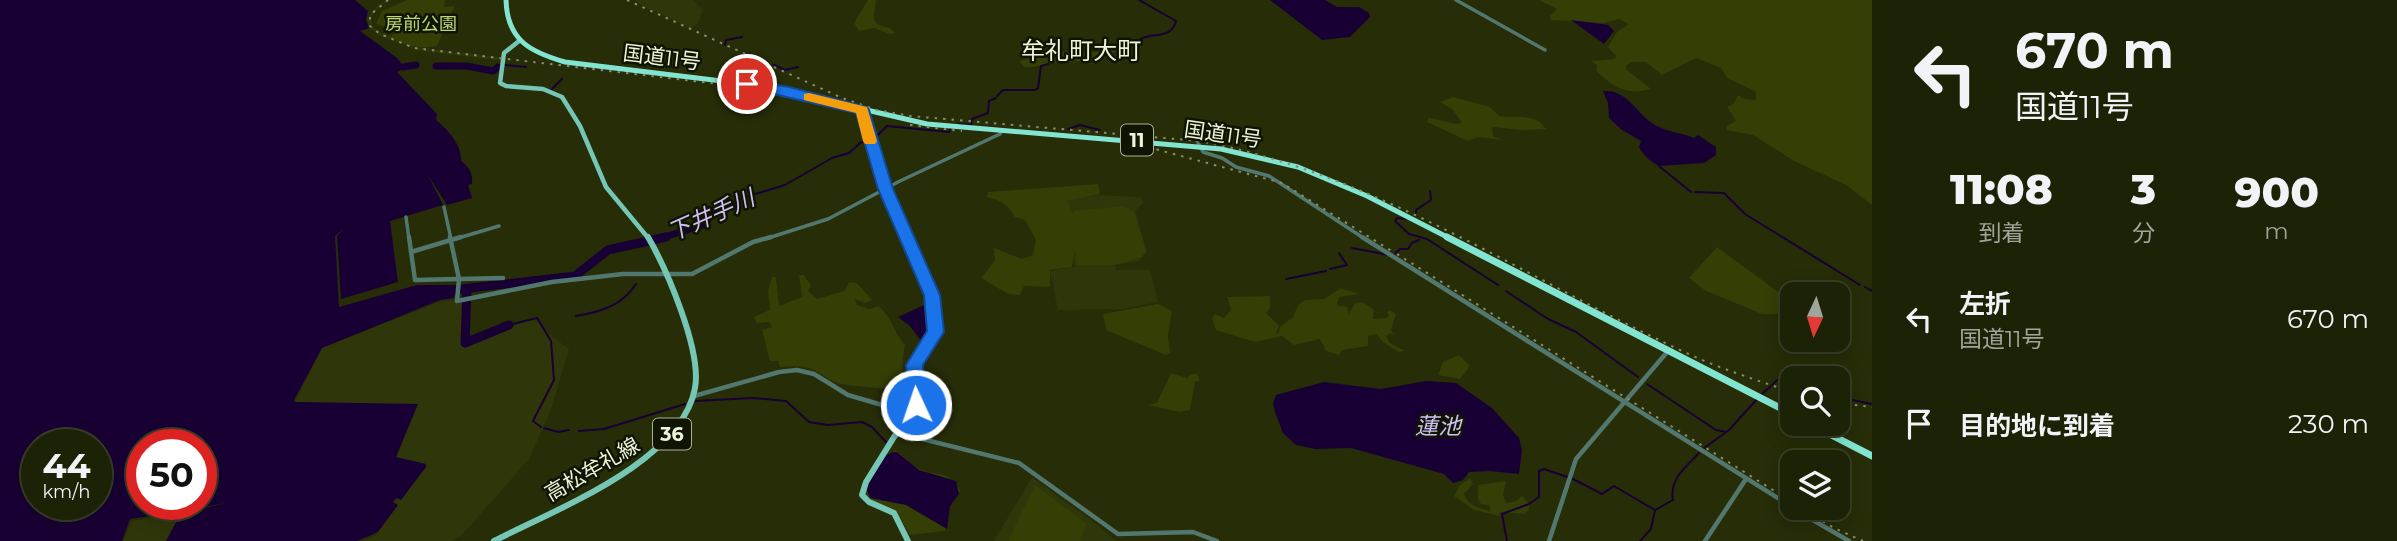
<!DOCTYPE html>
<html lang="ja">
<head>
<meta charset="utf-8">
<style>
	:root { --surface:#1c2205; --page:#292f13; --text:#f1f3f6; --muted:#a0a49a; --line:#3a3f27 }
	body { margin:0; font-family:Montserrat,"Noto Sans JP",sans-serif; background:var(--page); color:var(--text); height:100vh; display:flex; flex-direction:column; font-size:26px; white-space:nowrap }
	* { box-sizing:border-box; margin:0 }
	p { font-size:23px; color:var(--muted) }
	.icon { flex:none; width:38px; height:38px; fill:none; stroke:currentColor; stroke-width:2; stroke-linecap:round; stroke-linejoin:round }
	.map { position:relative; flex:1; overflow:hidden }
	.side { display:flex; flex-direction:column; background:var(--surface); width:525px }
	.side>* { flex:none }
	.banner { background:#1c2205; color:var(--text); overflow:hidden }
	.needle { width:46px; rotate:184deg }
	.controls { position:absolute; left:1780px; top:282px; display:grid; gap:14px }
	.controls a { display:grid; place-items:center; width:70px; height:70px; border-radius:14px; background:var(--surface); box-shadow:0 4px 18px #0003,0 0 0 2px var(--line); font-size:35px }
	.speed { position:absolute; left:21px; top:429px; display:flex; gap:14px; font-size:35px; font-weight:700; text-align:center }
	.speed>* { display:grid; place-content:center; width:91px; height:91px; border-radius:50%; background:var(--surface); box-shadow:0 4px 18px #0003,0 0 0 2px var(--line); line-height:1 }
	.speed small { font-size:18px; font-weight:400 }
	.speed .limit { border:10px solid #d22; background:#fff; color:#111 }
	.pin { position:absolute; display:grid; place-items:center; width:60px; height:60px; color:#fff; margin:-30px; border:4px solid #fff; border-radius:50%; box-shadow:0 2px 7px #0007 }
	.me { position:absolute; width:77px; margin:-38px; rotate:357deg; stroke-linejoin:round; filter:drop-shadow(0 0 5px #0008) }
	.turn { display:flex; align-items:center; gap:24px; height:147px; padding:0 28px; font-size:32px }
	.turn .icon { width:91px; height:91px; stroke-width:2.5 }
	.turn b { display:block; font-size:49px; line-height:60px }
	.eta { display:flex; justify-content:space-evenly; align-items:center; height:119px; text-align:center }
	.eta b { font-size:42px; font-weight:800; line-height:49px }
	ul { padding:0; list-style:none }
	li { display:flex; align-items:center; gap:21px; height:105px; padding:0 28px }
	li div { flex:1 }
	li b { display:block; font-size:26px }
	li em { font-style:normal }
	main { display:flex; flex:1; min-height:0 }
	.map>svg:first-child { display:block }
</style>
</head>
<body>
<main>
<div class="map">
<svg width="1872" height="541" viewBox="0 0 1872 541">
	<rect width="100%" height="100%" fill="#262d07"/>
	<g fill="#2f370a">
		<path d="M387,0H390L379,7L371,17L372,26L381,33L415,47L506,58L505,61L420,51L378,35L369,27L367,20L376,7Z"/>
		<path d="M635,0H693L703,10L697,24L690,28L645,7Z"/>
		<path d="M1098,195L1140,197L1144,202L1135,211L1147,251L1139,261L1115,265L1116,270H1150L1158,302L1122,309L1058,310L1050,271L1075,267L1063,200Z"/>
		<path d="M464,298L465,343L534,317L548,333L569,349L550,412L529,459L463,534L452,541H363L378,534L375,532L397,504L393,503L426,467L425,464L396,458L417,404L295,402L322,348L439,302Z"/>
		<path d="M1032,477L1099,526L1116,541H994Z"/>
		<path d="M179,513L170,541H123L132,521Z"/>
	</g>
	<g fill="#343e05">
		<path d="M407,0H445L444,7L455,6L437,46C419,49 407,46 390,37L397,31L376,24L382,11Z"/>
		<path d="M868,0H876C875,15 868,25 890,28L895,33L888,34L875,28L859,31L854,23Z"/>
		<path d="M1539,0H1872V205L1846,185L1794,161L1753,135L1727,130V126L1736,121L1727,107L1734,103L1738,95L1744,99L1756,100V92L1727,78L1721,68L1696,58L1662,75L1646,62H1631L1626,66L1627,70L1651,89C1628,96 1611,87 1596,70L1597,65L1591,61L1615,59L1616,56L1608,47L1617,32L1629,24L1619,19L1604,23L1551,20L1550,16L1557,9Z"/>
		<path d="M1126,38L1138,41L1098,60L1053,63L1033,67H1024L1019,61L1059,52H1108Z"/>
		<path d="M1453,97L1490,107L1499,116C1517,119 1535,112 1546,129L1522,130L1492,127L1493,136L1503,140L1478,137L1468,141L1427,122L1428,118C1439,118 1452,126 1462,123L1453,110L1440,102Z"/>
		<path d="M1098,184L1100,194L1067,201L1073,214L1074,211L1123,206L1134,211L1146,251L1142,257L1114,265H1077L1075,249L1072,267L1050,270V287L1024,286L1020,295L1008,294L981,278L995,260L994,248L1022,259L1033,255L1036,240L1025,220L1015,217C1007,204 1001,200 986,197L988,192Z"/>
		<path d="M1717,247L1792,302L1785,314H1762L1706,291L1689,278Z"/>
		<path d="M799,275H804L811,286L808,291L817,299L844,291L849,282L857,283L872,300L865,303L855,299L857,305L870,309L878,306C892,316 894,333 905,345C903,355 901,370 905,379C908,387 913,390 915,399L911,402C885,382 866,390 837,383C830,381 825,376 818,372C806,365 794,366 780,367L778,361H770L762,330L772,327L769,322L757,323L754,317L770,310L768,291L772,277H776L779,306L802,297Z"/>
		<path d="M1341,288L1359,294L1339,297L1337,305L1347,307L1349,314L1355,303L1363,302L1374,310L1373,319L1387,318L1389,315L1387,312L1390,310L1396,314L1391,330L1394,335L1390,333L1386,336L1390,343L1405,351L1399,352L1383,342L1376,334L1368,336V346L1342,350L1339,355L1326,351L1320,339L1294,345L1282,336L1255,342L1216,330L1212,318L1215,314L1224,318L1231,310L1227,297L1270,296V308L1266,313L1279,326L1276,332L1278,334L1280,327L1293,317L1298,305L1305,300L1324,299Z"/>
		<path d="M1158,304L1172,311L1168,336L1170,353L1166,355L1106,330L1103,314Z"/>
		<path d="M1459,355L1470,366L1460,379L1438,375L1443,362Z"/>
		<path d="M1171,373L1187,378L1191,374H1197L1200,381L1195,382L1190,410L1179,412L1148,405L1157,403Z"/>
		<path d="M896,450C903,456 911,464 918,468C934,477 953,470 960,491L950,506L945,531L910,535L899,517L867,498C861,482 882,456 896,450Z"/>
		<path d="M1470,478L1473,484L1464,494C1468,505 1479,508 1490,511V506L1481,504L1478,499V485L1506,481L1503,495L1506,503L1516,501L1522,496L1529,504V510L1524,514L1500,512L1499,516L1474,510L1454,496L1460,485Z"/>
		<path d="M1035,485L1087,524L1080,541H1008Z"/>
	</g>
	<g fill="#190034" fill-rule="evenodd">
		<path d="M0,0H355L368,11L366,20L369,28L360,31L397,58L405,68L397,72L437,114L436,120C448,130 462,145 461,161C469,168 473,171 472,184L468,185L472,198L447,205L428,175L443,205L390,221L398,282L341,299L337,236L345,228L335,236L339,307L417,285H455L454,298L440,300L322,348L294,400L295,402L418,404L396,457L426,464V467L401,500L396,498L393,502L398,505L378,532L357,541H166L181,513L231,502L172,513L175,504H201V444H142V504H174L170,513L130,519L122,541H0ZM37,444H96V504H37Z"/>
		<path d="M1270,0H1325L1337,7H1359L1369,13L1370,17L1350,37L1322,40Z"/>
		<path d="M1571,20L1608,25L1614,31L1604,44Z"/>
		<path d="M1603,91C1629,89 1637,116 1657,126C1668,132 1682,133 1694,138L1698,135L1716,147V155L1704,163L1659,166C1652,163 1642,154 1639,147L1641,141L1622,130L1609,118L1608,103Z"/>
		<path d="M931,305V332L924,345L910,326L898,317L922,306Z"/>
		<path d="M1426,381L1456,383L1492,408L1519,438L1522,450L1519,474L1490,471L1469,472L1463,480L1453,483L1444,474L1351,448L1315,449L1296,445L1283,433L1275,412L1273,403L1276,395L1324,382L1381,389Z"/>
		<path d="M893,452H897L919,470L956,481L959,494L950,506L947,529L906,505L870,498L866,488L885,456Z"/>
	</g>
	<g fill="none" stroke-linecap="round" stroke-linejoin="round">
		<g stroke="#190034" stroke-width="2">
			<path d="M725,45L726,40L742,37"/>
			<path d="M1119,54C1127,48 1134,42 1143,38C1156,33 1172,38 1176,21L1139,0"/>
			<path d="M504,65L526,67"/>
			<path d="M774,65L785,70L798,67"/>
			<path d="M551,90L562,79"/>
			<path d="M997,96L1003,90H1035L1038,88L1041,66L1048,64"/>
			<path d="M959,124L971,125L972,119L988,113L989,101L996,98"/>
			<path d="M1068,129L1080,125L1100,130"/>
			<path d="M1659,166L1691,192"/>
			<path d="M1695,192L1724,193L1745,214L1860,285"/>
			<path d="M1416,213V210L1431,200L1430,191"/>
			<path d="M713,214L742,198L785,185L832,158L849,153L860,143L876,137L887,126L949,132L950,129"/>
			<path d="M1406,219L1397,218L1395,221L1409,234L1427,239L1498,285"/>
			<path d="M1352,248L1389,255"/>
			<path d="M1395,254L1400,249H1408L1412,243L1419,240"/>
			<path d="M1330,269L1347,265L1339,253"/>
			<path d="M1286,279L1326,271"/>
			<path d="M1865,287L1872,291"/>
			<path d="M1506,291L1548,319L1576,332L1638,377"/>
			<path d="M576,316C600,312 622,306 636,284"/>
			<path d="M509,325L537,318L551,341L554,380L533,421L541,427"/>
			<path d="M1647,384L1716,430L1726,432"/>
			<path d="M1762,394L1783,375L1795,378"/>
			<path d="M1838,397L1872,404"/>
			<path d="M695,401L753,398L786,401L809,422L828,425L862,422L872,427L886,442"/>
			<path d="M544,428L558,432L569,430"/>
			<path d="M579,431L604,429L685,404"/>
			<path d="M1704,448L1729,430L1758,398"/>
			<path d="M1507,541L1502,514L1529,504L1539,497V471L1544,469L1573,479L1602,494L1614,486L1655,510L1673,500C1669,479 1686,467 1699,453"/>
			<path d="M1640,541L1651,529L1655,510"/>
		</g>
		<g stroke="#190034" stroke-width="7">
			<path d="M436,66H466L493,71L498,67"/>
			<path d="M403,67L416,65"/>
			<path d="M658,239L703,225L713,214"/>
		</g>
		<g stroke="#190034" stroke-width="9">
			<path d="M467,289L465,343L509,325"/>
			<path d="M444,291L575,276L608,250L666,237"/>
		</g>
		<g stroke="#52776f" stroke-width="3.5">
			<path d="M1456,0L1545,50"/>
			<path d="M1195,137L1203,152L1222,158L1236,167L1269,176L1365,239"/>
			<path d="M444,207L451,239"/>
			<path d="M406,217L409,239"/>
			<path d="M455,239L499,226"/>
			<path d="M765,239L828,219L900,181L1000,134L1002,130"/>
		</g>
		<g stroke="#52776f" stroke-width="4.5">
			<path d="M409,237L415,280L503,278"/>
			<path d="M450,237L459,279L457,301L552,282L623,274H692L753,242L771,237"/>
			<path d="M1362,237L1792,507"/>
			<path d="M411,252L461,237"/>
			<path d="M694,396L779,372L797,370L814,374L848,395L913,414"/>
			<path d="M898,433L1019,463L1118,534L1193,532L1217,541"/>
			<path d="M1792,508L1849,541"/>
			<path d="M1549,541L1576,459L1668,351"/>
			<path d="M1705,541L1746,479"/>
		</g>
		<g stroke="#75c6b5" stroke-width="4.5">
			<path d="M519,41L504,53L500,83L506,86L543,89L562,97L580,126L606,187L649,239"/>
			<path d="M862,110L885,189L907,239"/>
		</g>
		<g stroke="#75c6b5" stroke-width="6">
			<path d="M906,237L932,295L935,332L914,365L917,397L913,414L894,437L866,482L862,495L869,502L894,513L908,541"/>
			<path d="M494,541C554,510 682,462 695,388C702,351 667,270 648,237"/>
		</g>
		<path stroke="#82e5d1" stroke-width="5" d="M506,0C507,40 530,52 565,62L763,86L927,124L1221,149L1298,167L1367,196L1451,239"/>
		<g stroke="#82e5d1" stroke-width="7">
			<path d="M1447,237L1792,414"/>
			<path d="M1810,424L1872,456"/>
		</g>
		<g stroke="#878e6d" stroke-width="2" stroke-dasharray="2.5 6" stroke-linecap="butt">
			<path d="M388,0L370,15V26L380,34L414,48L761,89L855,112"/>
			<path d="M627,0L842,98L877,110L910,116L1199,141C1373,173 1520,275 1678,349C1715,367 1753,379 1792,392"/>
			<path d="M910,125L962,131"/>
			<path d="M1140,145L1282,183L1395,253"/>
			<path d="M1397,254L1792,502"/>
			<path d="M1838,403L1872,407"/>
			<path d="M1801,508L1834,528L1863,541"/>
		</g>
	</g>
	<path fill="#1a73e8" stroke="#114b97" stroke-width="2" d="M747,80L789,87L867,107L869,110L893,189L940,295L944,332L923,365L925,405L923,411L916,413L910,411L907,405L906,365L927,331L924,295L878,189L856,113L743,87L741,84Z"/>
	<path fill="#f59e0b" d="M809,93L867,107L877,141L875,144H865L863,141L856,113L804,100V94Z"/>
	<g text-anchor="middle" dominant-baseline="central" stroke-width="5" stroke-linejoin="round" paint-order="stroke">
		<g font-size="18" fill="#c0d673" stroke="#101402">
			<text x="421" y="24">房前公園</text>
		</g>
		<g fill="#101402" stroke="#abb198" stroke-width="2">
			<rect x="1121" y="124.5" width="32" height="31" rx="5"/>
			<rect x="653" y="418.5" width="38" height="31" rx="5"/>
		</g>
		<g font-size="19" font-weight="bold" fill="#edf4d9">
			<text x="1137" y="140">11</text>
			<text x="672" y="434">36</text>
		</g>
		<g font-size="21" fill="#edf4d9" stroke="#101402">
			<text transform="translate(662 57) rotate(7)">国道11号</text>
			<text transform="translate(1223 134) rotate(8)">国道11号</text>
			<text transform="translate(592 469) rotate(-30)">高松牟礼線</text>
		</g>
		<g font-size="23" font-style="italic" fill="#d0bff5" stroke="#101402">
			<text transform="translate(711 215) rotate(-24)">下井手川</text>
			<text x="1438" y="426">蓮池</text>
		</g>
		<g font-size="24" fill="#edf4d9" stroke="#101402">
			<text x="1081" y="50">牟礼町大町</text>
		</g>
	</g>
</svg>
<div class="controls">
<a><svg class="needle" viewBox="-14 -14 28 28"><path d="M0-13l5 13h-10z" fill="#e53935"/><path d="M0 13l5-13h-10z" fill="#a0a49a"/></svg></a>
<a><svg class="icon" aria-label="search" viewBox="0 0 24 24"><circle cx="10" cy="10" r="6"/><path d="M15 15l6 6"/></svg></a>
<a><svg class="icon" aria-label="layers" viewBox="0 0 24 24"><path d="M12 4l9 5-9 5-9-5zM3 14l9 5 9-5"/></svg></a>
</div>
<div class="speed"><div>44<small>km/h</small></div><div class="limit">50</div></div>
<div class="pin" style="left:747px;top:84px;background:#d93025"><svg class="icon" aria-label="arrive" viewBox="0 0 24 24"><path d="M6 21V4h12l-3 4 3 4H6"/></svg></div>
<svg class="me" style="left:916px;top:405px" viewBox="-20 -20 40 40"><circle r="17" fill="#1a73e8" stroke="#fff" stroke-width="3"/><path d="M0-11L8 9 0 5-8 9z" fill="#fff"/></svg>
</div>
<section class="side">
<div class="banner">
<div class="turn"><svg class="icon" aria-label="left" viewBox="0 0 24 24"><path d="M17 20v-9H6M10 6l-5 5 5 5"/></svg><div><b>670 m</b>国道11号</div></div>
</div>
<div class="eta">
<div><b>11:08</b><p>到着</p></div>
<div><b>3</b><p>分</p></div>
<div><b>900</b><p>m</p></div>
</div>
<ul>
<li><svg class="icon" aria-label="left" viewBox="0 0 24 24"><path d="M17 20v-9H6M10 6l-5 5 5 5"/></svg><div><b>左折</b><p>国道11号</p></div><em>670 m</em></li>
<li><svg class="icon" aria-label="arrive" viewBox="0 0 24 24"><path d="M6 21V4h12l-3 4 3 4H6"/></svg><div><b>目的地に到着</b></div><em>230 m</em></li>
</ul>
</section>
</main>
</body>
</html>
